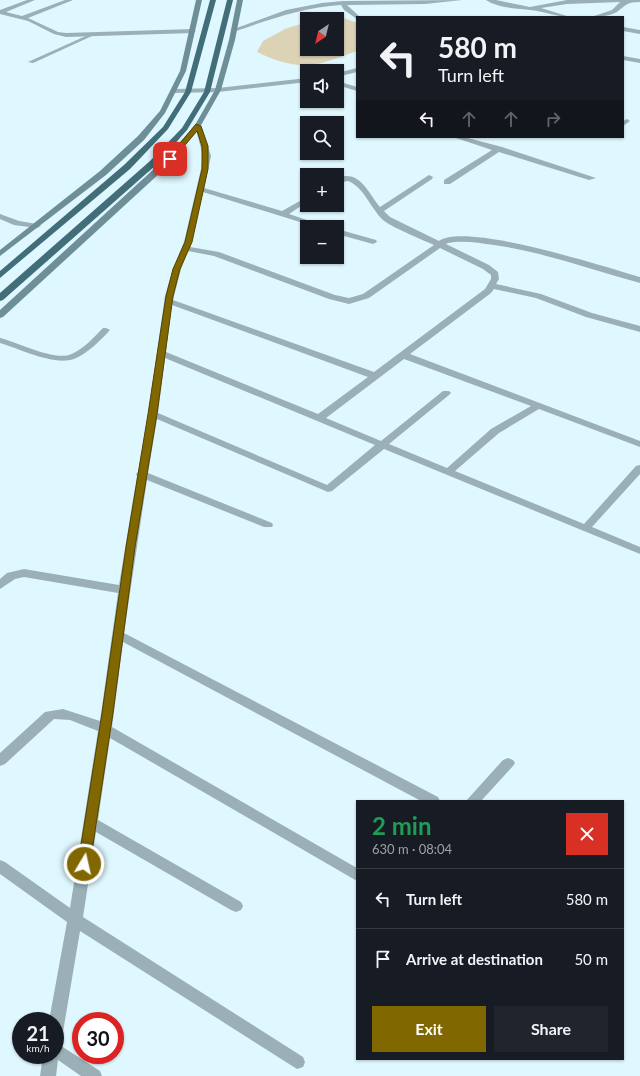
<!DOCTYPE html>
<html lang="en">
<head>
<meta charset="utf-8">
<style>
	:root { --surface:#171b24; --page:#20242c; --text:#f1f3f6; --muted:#9ea1a6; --line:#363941; --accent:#816700 }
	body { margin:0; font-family:Lato,sans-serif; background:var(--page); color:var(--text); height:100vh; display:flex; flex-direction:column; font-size:15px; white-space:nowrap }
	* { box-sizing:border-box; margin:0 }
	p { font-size:13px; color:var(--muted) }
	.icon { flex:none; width:22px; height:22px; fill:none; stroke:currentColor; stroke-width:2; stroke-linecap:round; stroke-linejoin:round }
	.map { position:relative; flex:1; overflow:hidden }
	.side { position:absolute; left:356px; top:800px; width:268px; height:260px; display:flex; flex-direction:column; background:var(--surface); border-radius:0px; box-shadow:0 1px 3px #0004 }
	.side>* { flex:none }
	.hud { position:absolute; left:356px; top:16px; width:268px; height:122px; border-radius:0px; box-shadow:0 1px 3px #0004; background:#171b24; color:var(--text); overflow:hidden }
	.needle { width:26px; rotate:215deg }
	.tools { position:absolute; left:300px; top:12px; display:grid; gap:8px }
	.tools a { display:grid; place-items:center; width:44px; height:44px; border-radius:0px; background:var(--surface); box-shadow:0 1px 3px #0004; font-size:20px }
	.speed { position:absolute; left:12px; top:1012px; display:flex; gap:8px; font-size:20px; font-weight:700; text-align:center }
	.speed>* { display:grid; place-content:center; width:52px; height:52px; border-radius:50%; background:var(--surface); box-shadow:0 1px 3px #0004; line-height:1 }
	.speed small { font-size:10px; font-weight:400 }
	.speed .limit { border:6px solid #d22; background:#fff; color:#111 }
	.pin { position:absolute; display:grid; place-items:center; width:34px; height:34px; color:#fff; margin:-17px; border-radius:8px; box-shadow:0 2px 6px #0006 }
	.me { position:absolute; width:44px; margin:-22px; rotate:9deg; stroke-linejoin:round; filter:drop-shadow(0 0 3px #0008) }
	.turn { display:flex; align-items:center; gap:14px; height:84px; padding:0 16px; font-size:18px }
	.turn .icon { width:52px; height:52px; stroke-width:2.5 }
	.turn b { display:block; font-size:28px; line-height:34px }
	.lanes { display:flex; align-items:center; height:38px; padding:0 16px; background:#0003; justify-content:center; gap:20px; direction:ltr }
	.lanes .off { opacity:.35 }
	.round { display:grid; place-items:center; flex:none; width:42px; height:42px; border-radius:0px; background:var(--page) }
	.headline { display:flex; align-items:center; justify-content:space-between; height:68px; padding:0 16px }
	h1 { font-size:24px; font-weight:700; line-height:30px; color:#1e9e55 }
	.action { display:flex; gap:8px; margin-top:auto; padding:8px 16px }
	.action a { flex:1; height:46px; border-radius:0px; background:var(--accent); color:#fff; font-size:16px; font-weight:700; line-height:46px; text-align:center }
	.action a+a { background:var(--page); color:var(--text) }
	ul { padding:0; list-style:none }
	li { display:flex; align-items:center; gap:12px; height:60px; padding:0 16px; border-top:1px solid var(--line) }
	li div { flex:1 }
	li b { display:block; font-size:15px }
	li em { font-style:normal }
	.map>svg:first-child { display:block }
</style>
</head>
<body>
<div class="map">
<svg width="640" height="1076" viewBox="0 0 640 1076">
	<rect width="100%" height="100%" fill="#dff7fe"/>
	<path fill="#dcd3b6" d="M334,14L357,23V51C314,67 300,72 257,52L263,41L285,29L307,22V49H337V19H317Z"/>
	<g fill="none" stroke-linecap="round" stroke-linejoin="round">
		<g fill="#9ab0b6" fill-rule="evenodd">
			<path d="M88,35L92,36L33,63L28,62Z"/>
			<path d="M103,328H106L110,330C101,340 87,354 74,359C54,366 20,349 0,343V338C17,342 52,360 69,355C82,351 94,337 103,328Z"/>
		</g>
		<g fill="#9ab0b6" fill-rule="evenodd">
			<path d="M27,0H35L6,12L22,16L65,0H73L28,18L58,32L66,33L193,29L196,31L193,33L66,37L54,34L28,21L0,14V10Z"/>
			<path d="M462,0L425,4L347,5L359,16L360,17H357V19L344,10L341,5C304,7 271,19 236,31L231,30L286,10L322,3L343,1Z"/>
			<path d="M486,0H496L530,7L567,0H640V2C627,2 626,5 617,12C610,16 599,17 591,17L612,10L620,2L567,4L541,8L570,17C560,17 552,14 542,12C525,8 501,10 486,0Z"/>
			<path d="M623,27L640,30V34L623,31Z"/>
			<path d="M623,56L640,59V63L623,60Z"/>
			<path d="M357,68V72L337,77V73Z"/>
			<path d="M307,78V82L218,92L174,93L171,91L174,89L218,88Z"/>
			<path d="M337,81L357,87V91L337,85Z"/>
			<path d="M627,119L630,121L623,126V121Z"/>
			<path d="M198,124L201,126L211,156L204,188L282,211L307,197V202L289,214L328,227H316L203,192L190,247L219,252L335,295L349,298L363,294L434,245C421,239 393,228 383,220C371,209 364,187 348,181L337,183V178C360,169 368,193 380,207L429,175L433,177L432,179L384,211L390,217L439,241C467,222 605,267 640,277V283C591,270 544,252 494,245C479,243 463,240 448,243L446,244L489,265L498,272L499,279L496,284L541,294L592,313L640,326V332L586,317L536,298L494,289L491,293L410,354L640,441V447L539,409L499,433L455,471L584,524L636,466L640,465V474L592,527L640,547V554L384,449L332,491L328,492L157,419L148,473L272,523L273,525L272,527H264L147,480L124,633L438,797L440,801H421L123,642L112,727L357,868V881L110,738L98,820L241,902L243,906L241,910L236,912L231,910L96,832L83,917L303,1057L305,1062L303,1067L297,1069L80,931L63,1032L61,1037L55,1039V1021H49L67,922L0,874V860L5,862L70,908L98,731L70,720L54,719L5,764L0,766V753L45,712L63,709L100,721L118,593L24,577L15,579L0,589V579L7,573L24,569L119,585L137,476L136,474L138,472L148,414L165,296L173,269L184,242L201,169L203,156L195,126ZM440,248L483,269L491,275V279L485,289L374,372L173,300L181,269L188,251L214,256L329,299L349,304L369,298ZM172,305L368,377L318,414L166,352ZM165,358L375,445L327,485L158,413ZM404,359L531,406L491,429L447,468L389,444L449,395L451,393L449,391H443L381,441L326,418Z"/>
			<path d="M453,137H464L502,147L596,178L589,180L499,152L450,184H444V180L492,150Z"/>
			<path d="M0,214L19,221L37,224L41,226L37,228L14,225L0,219Z"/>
			<path d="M337,229L376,240L377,242L373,244L337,234Z"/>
			<path d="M508,758L513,760L515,763L513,766L481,801H466L503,760Z"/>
			<path d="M55,1042L100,1071L102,1076H81L58,1060L56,1076H40L43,1055H55Z"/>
		</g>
		<g fill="#6f8f98" fill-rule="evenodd">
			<path d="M196,0H202L186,71L165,113L144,140L106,175L0,256V250L100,171L138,136L160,111L180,71Z"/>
			<path d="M237,0H243L235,40L221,90L200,127L173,161L3,317L0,318V310L167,157L195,125L215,90L229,40Z"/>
		</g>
		<g fill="#426e79" fill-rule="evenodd">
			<path d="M210,0H216L191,92L168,129L130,169L0,278V271L124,165L163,127L185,92Z"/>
			<path d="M227,0H233L210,92L187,130L156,165L3,300L0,301V293L150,161L182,128L204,92Z"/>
		</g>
	</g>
	<path fill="#816700" stroke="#544300" d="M196,124L201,126L208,146V169L192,242L180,269L173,296L157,414L135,547L113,713L90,864L88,868H80L78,864L102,713L126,547L148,414L166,296L173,269L185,242L202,169V146L197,131L172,160L167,159Z"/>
</svg>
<div class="tools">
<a><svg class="needle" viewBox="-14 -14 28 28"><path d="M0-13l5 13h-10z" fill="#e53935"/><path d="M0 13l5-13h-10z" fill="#9ea1a6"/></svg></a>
<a><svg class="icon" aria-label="sound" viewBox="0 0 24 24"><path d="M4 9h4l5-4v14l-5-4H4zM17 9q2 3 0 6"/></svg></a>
<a><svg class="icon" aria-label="search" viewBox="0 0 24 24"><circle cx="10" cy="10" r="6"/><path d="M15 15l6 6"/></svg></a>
<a>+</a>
<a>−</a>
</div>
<div class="speed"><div>21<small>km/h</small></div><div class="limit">30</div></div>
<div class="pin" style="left:170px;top:159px;background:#d93025"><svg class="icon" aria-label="arrive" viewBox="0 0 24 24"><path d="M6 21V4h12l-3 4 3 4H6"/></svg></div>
<svg class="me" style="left:84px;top:864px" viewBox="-20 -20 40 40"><circle r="17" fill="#816700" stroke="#fff" stroke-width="3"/><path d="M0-11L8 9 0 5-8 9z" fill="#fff"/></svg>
<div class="hud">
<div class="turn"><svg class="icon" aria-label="left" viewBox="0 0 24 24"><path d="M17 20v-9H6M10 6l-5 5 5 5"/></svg><div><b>580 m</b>Turn left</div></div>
<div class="lanes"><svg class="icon" aria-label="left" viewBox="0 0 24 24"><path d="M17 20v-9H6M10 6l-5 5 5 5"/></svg><svg class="icon off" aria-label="ahead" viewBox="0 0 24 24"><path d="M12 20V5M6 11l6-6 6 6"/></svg><svg class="icon off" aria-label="ahead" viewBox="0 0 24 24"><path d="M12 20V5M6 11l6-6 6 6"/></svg><svg class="icon off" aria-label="right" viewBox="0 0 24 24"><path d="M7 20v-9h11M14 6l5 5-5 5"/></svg></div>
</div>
<section class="side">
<div class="headline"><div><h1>2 min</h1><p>630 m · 08:04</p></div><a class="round" style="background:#d93025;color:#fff"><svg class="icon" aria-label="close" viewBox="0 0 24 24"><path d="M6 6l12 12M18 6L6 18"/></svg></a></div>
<ul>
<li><svg class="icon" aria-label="left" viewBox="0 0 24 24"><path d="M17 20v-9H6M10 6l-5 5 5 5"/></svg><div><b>Turn left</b></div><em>580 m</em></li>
<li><svg class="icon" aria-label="arrive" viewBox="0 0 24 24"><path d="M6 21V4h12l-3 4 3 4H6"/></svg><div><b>Arrive at destination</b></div><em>50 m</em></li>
</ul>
<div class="action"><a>Exit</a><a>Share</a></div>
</section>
</div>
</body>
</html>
